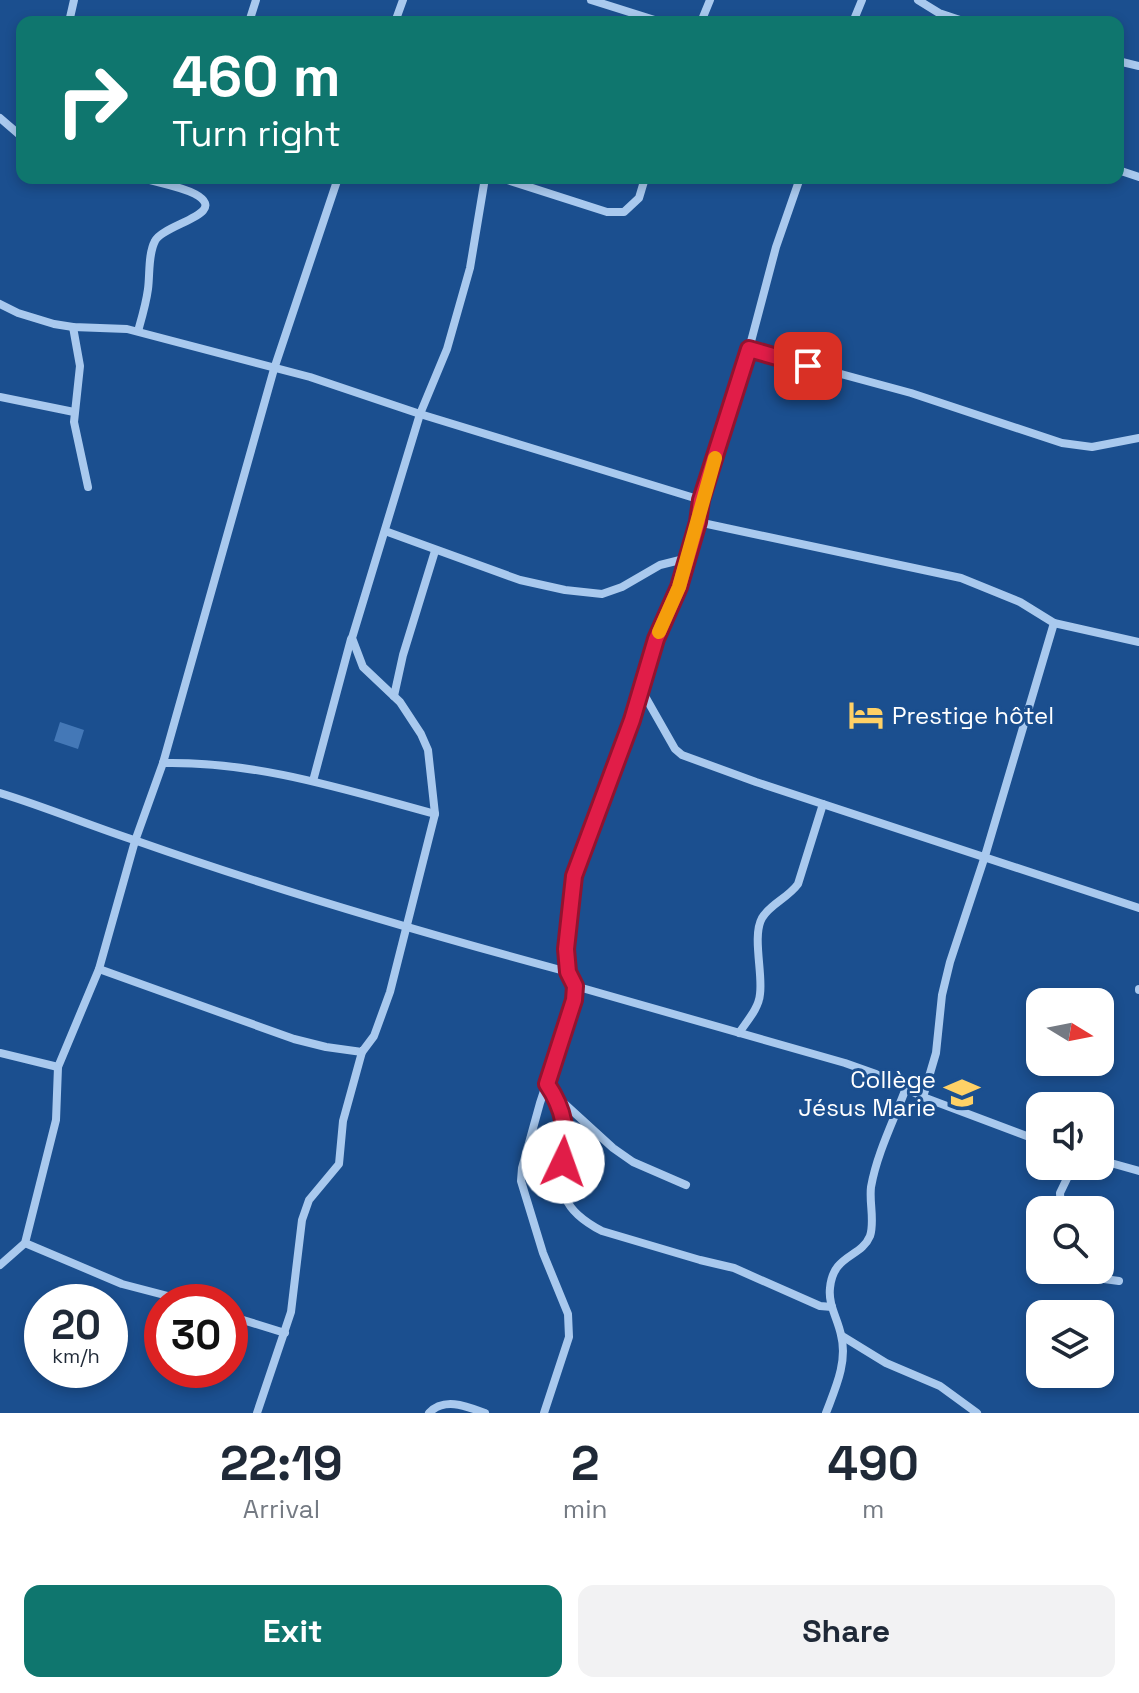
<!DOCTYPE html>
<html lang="en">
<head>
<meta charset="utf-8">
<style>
	:root { --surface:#fff; --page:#f2f2f3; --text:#1f2937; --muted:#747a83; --accent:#0f766e }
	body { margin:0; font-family:"Space Grotesk",sans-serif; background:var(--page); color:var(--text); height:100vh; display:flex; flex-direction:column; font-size:30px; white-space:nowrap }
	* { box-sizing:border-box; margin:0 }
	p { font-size:26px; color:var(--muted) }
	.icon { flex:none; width:44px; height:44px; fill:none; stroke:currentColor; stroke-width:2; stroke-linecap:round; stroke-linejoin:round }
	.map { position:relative; height:1413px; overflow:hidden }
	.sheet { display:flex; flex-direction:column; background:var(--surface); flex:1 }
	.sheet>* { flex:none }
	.banner { position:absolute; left:16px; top:16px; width:1108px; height:168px; border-radius:16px; box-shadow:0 4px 12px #0003; background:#0f766e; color:#fff; overflow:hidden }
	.needle { width:52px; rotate:100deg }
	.fabs { position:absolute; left:1026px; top:988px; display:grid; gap:16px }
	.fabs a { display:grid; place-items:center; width:88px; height:88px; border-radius:16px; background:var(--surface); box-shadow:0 4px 12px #0003; font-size:40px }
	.speed { position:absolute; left:24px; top:1284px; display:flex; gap:16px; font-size:40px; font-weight:700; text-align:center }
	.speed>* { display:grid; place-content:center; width:104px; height:104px; border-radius:50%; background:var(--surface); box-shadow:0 4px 12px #0003; line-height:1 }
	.speed small { font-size:20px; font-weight:400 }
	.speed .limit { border:12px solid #d22; background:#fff; color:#111 }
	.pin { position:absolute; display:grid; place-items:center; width:68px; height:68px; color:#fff; margin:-34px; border-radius:16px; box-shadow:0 4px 12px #0006 }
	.me { position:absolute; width:88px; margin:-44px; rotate:3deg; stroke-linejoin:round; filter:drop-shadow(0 0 6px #0008) }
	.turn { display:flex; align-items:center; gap:28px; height:168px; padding:0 24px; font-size:36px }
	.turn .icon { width:104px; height:104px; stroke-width:2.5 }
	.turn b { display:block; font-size:56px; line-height:68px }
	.eta { display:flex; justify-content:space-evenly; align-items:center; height:136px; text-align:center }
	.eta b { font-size:48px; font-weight:600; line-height:56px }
	.primary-button { display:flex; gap:16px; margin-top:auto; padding:16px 24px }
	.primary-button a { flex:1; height:92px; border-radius:16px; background:var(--accent); color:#fff; font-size:32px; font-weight:600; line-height:92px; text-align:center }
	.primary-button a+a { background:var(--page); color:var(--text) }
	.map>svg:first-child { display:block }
</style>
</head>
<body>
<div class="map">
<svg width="1139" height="1413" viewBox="0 0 1139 1413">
	<rect width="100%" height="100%" fill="#1b4f8f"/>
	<path fill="#4478b7" d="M60,722L84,730L78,749L54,741Z"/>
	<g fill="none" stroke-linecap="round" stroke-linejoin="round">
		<g stroke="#a9c9ee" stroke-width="8">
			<path d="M591,0L661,22"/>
			<path d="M918,0L939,13L966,22"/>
			<path d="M69,22L74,0"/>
			<path d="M249,22L256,0"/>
			<path d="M395,22L403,0"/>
			<path d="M701,22L710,0"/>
			<path d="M853,22L862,0"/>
			<path d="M1118,61L1139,66"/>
			<path d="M0,118L22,137"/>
			<path d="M1118,170L1139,177"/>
			<path d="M501,178L607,212H624L639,198L645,178"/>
			<path d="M0,304L18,313L54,324L73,327L127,329L310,377L420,414L701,500"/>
			<path d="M73,327L80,366L74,422L88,487"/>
			<path d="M138,331C142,317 146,304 148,289C150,274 148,254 155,241C163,224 231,214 195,194C179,186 158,183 142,178"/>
			<path d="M749,349L911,393L1062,443L1092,447L1139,438"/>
			<path d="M0,397L74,412"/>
			<path d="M698,522L961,578L1020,602L1054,623L985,856L950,962L942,995L936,1053L923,1097"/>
			<path d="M385,531L520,580L565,590L602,594L622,587L660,565L688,558"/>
			<path d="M1054,623L1139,642"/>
			<path d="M642,691L675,749L682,755L756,782L1139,908"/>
			<path d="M394,696L403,655L435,551"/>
			<path d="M163,763C257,761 346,790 435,814"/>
			<path d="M313,781L351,639"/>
			<path d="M0,793C46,807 91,826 137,841C279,891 423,933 568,972"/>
			<path d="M99,969L294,1039L326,1047L362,1052L374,1036L390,992L435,814L428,750L421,734L400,702L363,667L352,638L420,414L447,349L470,268L485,178"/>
			<path d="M575,986L845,1063L876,1074L923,1097L1040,1141"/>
			<path d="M1139,989V990"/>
			<path d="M739,1033C747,1021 759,1008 760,994C763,973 752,936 762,918C770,904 788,898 798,884L823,804"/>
			<path d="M0,1053L58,1067"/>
			<path d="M547,1084C554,1094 562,1105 564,1117C575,1169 537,1197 602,1231L700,1260L734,1268L820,1306L832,1307"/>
			<path d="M556,1096L613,1148L633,1162L686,1185"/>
			<path d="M1100,1160L1139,1171"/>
			<path d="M1061,1210L1060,1193L1073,1166"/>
			<path d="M25,1243L122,1284L191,1302"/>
			<path d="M0,1265L25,1243L56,1120L58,1067L99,969L135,841L163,763L274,369L338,178"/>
			<path d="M1092,1270L1104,1279L1119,1281"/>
			<path d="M230,1316L285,1333"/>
			<path d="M842,1336L886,1363L940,1386L977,1413"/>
			<path d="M257,1413L291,1312L302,1220L309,1200L339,1164L343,1121L362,1052"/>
			<path d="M429,1413C444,1397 466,1406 485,1413"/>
			<path d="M544,1413L569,1337L568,1314L543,1253L521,1181L522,1168L540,1103L574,1000L575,986L568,972L566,949L567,925L574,876L642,691L656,639L679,587L698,522L701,500L749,349L776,247L800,178"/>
			<path d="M826,1413C835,1389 848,1362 841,1335C838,1319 828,1305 830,1288C833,1254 861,1258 870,1236C875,1221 869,1203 871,1187C877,1153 894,1120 906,1088"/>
		</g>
	</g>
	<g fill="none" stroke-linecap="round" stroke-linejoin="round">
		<g stroke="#92132f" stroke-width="20">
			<path id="route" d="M563,1162C568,1132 564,1109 547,1084L574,1000L575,986L568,972L566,949L574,876L632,720L656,639L679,587L698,522L701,500L749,349L808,366"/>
		</g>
		<use href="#route" stroke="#e11d48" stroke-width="14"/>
		<path stroke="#f59e0b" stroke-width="14" d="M659,632L679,587L715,458"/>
	</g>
	<defs>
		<g id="hotel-bare" transform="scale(2.76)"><path d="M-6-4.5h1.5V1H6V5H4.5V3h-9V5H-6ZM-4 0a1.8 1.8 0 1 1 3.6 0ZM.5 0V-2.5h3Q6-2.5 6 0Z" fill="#ffd166" stroke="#1b4f8f" stroke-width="2.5" paint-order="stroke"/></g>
		<g id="school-bare" transform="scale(2.76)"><path d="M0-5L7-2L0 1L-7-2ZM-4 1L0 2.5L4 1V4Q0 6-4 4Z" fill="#ffd166" stroke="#1b4f8f" stroke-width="2.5" paint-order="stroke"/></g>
	</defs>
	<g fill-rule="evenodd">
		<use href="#hotel-bare" x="866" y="715"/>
		<use href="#school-bare" x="962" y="1093"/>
	</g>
	<g text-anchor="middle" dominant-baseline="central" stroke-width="6" stroke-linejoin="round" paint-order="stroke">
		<g font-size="24" fill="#fff" stroke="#1b4f8f" text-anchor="start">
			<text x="892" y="715">Prestige hôtel</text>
			<text x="936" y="1079" text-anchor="end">Collège<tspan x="936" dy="28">Jésus Marie</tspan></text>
		</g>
	</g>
</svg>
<div class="fabs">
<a><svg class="needle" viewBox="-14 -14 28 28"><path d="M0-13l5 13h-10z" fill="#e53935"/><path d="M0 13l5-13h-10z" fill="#747a83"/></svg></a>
<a><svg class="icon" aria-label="sound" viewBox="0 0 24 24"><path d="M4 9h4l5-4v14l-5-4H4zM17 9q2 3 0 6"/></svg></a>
<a><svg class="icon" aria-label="search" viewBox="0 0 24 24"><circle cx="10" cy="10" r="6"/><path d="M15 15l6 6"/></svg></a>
<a><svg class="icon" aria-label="layers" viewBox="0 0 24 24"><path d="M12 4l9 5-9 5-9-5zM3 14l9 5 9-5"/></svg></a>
</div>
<div class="speed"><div>20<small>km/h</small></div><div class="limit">30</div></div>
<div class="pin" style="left:808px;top:366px;background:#d93025"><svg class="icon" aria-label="arrive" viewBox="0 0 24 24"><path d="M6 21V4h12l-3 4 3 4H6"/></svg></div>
<svg class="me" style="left:563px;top:1162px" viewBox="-20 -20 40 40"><circle r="19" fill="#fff"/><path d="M0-13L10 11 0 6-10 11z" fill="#e11d48"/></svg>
<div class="banner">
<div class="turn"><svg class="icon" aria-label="right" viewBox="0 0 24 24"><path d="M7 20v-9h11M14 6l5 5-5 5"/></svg><div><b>460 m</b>Turn right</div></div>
</div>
</div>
<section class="sheet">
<div class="eta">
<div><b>22:19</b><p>Arrival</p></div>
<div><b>2</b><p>min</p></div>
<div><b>490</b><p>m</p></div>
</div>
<div class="primary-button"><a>Exit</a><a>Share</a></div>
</section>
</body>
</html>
